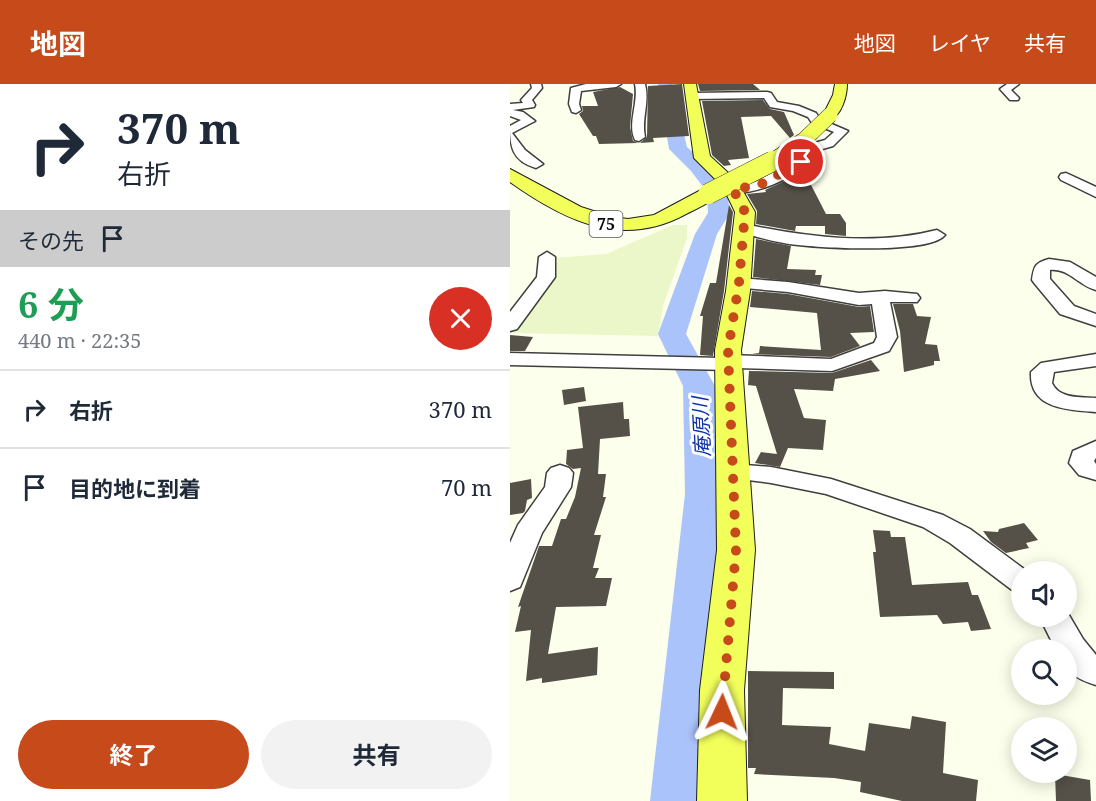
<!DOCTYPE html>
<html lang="ja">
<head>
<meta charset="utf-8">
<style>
	:root { --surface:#fff; --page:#f2f2f3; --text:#1f2937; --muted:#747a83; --line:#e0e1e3; --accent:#c64a1a }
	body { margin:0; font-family:"Noto Serif","Noto Sans JP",serif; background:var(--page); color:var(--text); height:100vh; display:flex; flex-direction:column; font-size:22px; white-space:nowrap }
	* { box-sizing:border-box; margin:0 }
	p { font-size:20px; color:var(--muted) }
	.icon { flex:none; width:33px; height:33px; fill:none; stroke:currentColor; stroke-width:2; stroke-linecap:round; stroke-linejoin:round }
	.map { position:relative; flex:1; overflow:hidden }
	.panel { display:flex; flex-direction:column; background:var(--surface); width:510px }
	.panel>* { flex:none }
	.guide { background:#fff; color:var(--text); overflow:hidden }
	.buttons { position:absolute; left:501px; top:477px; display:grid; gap:12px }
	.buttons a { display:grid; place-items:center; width:66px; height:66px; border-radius:50%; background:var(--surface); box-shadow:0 3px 15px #0003; font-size:30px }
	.pin { position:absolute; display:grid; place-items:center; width:51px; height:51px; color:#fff; margin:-26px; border:3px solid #fff; border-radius:50%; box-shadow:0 2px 6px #0007 }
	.me { position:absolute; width:66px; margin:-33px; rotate:2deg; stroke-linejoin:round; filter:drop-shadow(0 0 4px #0008) }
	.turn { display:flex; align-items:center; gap:21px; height:126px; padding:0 18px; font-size:27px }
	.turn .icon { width:78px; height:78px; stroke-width:2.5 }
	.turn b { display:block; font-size:42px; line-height:51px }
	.then { display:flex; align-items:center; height:57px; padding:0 18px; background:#0003; gap:12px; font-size:22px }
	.round { display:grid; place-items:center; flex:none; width:63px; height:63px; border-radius:32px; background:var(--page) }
	.head { display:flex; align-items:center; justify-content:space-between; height:102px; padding:0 18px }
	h1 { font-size:36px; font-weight:700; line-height:45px; color:#1e9e55 }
	.action { display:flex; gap:12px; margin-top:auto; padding:12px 18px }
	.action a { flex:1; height:69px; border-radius:36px; background:var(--accent); color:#fff; font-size:24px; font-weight:700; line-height:69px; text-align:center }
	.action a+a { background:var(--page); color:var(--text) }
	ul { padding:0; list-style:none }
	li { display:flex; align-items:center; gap:18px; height:78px; padding:0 18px; border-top:2px solid var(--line) }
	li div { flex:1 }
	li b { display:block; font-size:22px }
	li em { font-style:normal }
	header { display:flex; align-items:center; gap:36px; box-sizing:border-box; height:84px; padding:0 30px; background:var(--accent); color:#fff }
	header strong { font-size:28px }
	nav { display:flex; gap:33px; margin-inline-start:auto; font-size:21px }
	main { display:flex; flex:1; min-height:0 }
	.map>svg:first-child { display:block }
</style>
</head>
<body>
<header>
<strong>地図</strong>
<nav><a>地図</a><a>レイヤ</a><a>共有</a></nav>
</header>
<main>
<section class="panel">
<div class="guide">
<div class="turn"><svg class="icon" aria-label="right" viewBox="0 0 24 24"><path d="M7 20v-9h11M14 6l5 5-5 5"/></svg><div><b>370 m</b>右折</div></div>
<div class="then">その先<svg class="icon" aria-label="arrive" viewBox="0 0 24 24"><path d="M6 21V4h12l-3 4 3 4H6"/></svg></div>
</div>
<div class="head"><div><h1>6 分</h1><p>440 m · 22:35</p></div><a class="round" style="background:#d93025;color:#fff"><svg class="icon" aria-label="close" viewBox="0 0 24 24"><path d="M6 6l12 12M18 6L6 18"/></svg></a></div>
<ul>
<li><svg class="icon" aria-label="right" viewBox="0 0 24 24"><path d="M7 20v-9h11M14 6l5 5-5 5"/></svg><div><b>右折</b></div><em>370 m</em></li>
<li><svg class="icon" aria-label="arrive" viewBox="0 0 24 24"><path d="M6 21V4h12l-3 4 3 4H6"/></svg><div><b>目的地に到着</b></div><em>70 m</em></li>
</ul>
<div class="action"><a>終了</a><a>共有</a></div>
</section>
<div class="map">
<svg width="586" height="717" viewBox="0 0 586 717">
	<rect width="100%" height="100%" fill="#fcffeb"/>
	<path fill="#ecf7c9" d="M163,141H177V154L153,222L148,252L1,249L38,198L43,174L96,170Z"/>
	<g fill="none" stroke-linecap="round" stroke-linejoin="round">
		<path fill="#abc3fb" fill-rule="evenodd" d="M148,0H162L177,63L195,79L217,108L220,129L207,150L176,250L205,302L213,410L194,717H140L175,410L173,302L148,250L185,150L198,129L197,108L181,87L159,65Z"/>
	</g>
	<g fill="#555148">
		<path d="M172,0L179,52L143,54L144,58L130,59L137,53L138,2Z"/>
		<path d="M188,0H243L250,6L190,7Z"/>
		<path d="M110,3L123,10L120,43L123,57L128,59L89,60L86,52H83L69,30L73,27L72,22H88L83,8Z"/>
		<path d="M253,16L260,25L274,28L284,51L280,54L261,32L231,33L239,74L218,76L221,81L214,82L202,71L192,17Z"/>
		<path d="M294,95L299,97L316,130H330L336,139V152L315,150V142H286L285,147L246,140L247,127L237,110L256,108L255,106L277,96Z"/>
		<path d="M219,121L223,128L214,207L203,272L190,271L193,232H190L200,199H206Z"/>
		<path d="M246,155L281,162L277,185L306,186L305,191H312L310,201L243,193Z"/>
		<path d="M242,207L278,210L349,223L360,222L364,248L340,249L350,262L321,273L242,270L249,269L250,262L311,266L307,229L240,223Z"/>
		<path d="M383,220H403L407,232L421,233L415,260L427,261L430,277H424V281L394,288L390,247Z"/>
		<path d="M0,251L23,253L15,267H0Z"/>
		<path d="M361,276L370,287L325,295L323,307L284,305L294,334L316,336L313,366L278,364L270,383L245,379L251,368L267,370L246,302L238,301L239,287L322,289Z"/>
		<path d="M74,303L76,317L54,321L52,306Z"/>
		<path d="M113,318L114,335H119L120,352L90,355L88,390H96L93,413H96L84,451H91L83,484H89L85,494H102L96,522L46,523L38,570L88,563L87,591L32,599V594L16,597L21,546L5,548L11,522L8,523L29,462H42L51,435H56L65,413L71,384L63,385L56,380L57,366L73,364L68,323Z"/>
		<path d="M21,395L22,414L17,416L15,427L13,429L0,431V399Z"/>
		<path d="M514,439L528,456L516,459L519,464L496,469L481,458L473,447L488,448L489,445Z"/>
		<path d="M363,446L380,447L381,453H395L402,501L458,498L462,511H468L481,545L461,547L458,538L433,540L427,531L370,533L363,468H366Z"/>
		<path d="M238,587L324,588V605L273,604L272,641L321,643L319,660L355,667L359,639L400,645L402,632L436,638L433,689L468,696L466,717H392L350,708L351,698L324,694L244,690L246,684H238Z"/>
		<path d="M545,690L580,696L581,717H546Z"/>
	</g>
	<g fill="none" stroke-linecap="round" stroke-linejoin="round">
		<g stroke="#3f3f3f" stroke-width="3">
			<g id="minor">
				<path d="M21,0H31L32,4L22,16L25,21L24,23L3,26L13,28L25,37L2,49L15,66L33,80L26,84C2,77 0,62 0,42L11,36L0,32V20L13,19L11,16L22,4Z"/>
				<path d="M76,0H111L106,3L71,7L69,20L71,26L66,29L62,28L59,20L61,4Z"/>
				<path d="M125,0H135C140,18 131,35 135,53L129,57L125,56C117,39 129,19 125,0Z"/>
				<path d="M497,0H509L501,6L509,14L508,16H500L490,5Z"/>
				<path d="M257,8L261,9L267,18L289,22L306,29L310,35L338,47L323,62L302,68L297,74V78C284,95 240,113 218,108L216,105L218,102L245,98L281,79L285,70L294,62L315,56L324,48L302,39L298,33L283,27L260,23L254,14L183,15L178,12L183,9Z"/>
				<path d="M556,89L586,103V113L551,96L549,93L551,90Z"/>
				<path d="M234,140C297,153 364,162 427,146L435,151C420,170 314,164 288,161C268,159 248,153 228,148L226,145Z"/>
				<path d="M37,168L45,173V193L7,245L0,247V228L27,193L29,173Z"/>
				<path d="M539,175L560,178L586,193V206C569,202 559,184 540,186V195L564,222L586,230V242L550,230L525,200L522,196C524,182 525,179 539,175Z"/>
				<path d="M229,194L278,198L349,209L375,207L407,210L410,214L407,218H380L387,253L379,267L322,287L227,284L219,286L0,281V269L211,274L219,271L321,275L364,259L367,253L362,220L349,221L278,208L223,203L220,199L223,195Z"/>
				<path d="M586,270V282L544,288L542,299C549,315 571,313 586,314V328C558,326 519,325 521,288L531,279Z"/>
				<path d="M586,357V374L584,377L586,380V396L569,391L559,379L563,367Z"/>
				<path d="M223,380L261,383L321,395L433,431L460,445L518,488H512V509L502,506L440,459L413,443L316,410L261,399L214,393L210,388L214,383Z"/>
				<path d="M50,381L59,384L63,389L61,403L32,449L10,503L0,507V459L8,441L35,403L37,389L41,384Z"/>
				<path d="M556,526L573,555L586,571V601C564,594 556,589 556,566H546L529,532H556Z"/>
			</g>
		</g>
		<g stroke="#1d1d1d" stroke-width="2">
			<g id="major">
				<path d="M174,0H186L200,72L227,97L245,128L240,207L231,266L245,466L234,606L237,717H187L190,606L207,466L205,266L216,207L225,128L213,103L184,74Z"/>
				<path d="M325,0H337C337,11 332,32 320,35L313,31L323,11Z"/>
				<path d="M0,85L71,123L102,133L118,135L144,131L191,106H205L207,110C201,119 186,125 176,130C112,165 55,137 0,98Z"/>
			</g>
		</g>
		<use href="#minor" fill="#fff" fill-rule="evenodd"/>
		<use href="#major" fill="#f2ff5b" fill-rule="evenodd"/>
		<g stroke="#1d1d1d" stroke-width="16" stroke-linecap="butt">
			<path id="major-bridge-far1" d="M261,78L294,56L320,31"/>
		</g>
		<g stroke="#1d1d1d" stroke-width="21" stroke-linecap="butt">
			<path id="major-bridge" d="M198,110L263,77"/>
		</g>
		<use href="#major-bridge-far1" stroke="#f2ff5b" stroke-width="15"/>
		<use href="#major-bridge" stroke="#f2ff5b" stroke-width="20"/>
	</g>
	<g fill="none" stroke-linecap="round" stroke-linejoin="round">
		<path stroke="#c64a1a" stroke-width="10" stroke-dasharray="0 18" d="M212,628L226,466L218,266L229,199L235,128L223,105L248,102L291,78"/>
	</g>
	<g text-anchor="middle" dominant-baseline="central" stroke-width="6" stroke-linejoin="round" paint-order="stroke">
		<rect fill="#fff" stroke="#555" stroke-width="1.5" x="79.5" y="127" width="33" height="26" rx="4.5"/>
		<g font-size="16" font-weight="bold" fill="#0c0c0c">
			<text x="96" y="140">75</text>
		</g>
		<g font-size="20" font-style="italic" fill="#0c31a7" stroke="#fff">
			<text transform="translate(191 343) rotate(-93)">庵原川</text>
		</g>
	</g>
</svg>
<div class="buttons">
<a><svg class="icon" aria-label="sound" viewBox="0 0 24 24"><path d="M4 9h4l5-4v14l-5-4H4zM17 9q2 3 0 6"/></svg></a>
<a><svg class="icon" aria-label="search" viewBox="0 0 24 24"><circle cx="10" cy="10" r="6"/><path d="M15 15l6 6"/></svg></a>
<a><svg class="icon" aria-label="layers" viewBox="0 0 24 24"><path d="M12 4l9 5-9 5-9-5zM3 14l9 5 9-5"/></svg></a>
</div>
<div class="pin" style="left:291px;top:78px;background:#d93025"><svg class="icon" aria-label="arrive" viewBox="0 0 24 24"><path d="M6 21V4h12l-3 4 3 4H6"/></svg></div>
<svg class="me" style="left:212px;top:628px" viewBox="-20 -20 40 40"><path d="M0-17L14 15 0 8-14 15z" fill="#c64a1a" stroke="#fff" stroke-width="4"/></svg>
</div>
</main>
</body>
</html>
